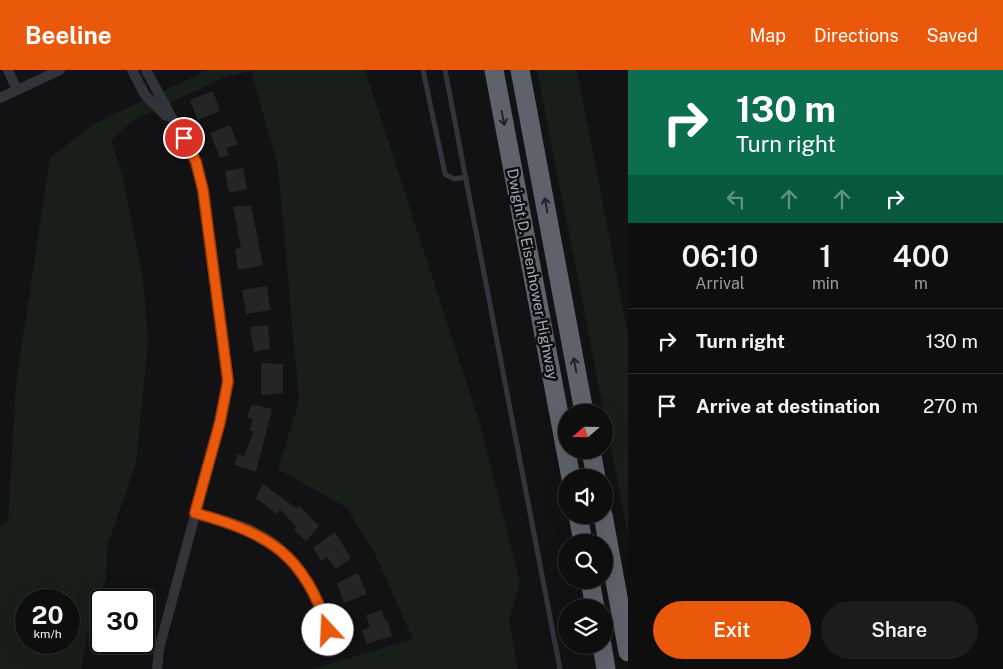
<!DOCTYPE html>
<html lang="en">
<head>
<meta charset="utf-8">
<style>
	:root { --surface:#0e0e0f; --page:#1c1c1d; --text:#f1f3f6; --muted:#9b9c9e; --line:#2e2e2f; --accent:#ea580c }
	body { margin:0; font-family:"Public Sans",sans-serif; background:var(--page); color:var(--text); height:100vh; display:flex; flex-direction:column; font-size:19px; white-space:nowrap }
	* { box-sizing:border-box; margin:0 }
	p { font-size:16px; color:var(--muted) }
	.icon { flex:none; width:28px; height:28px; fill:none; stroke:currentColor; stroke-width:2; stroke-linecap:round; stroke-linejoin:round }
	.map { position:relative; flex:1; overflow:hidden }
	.sheet { display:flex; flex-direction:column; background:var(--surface); width:375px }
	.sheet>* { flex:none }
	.banner { background:#0b6e4f; color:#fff; overflow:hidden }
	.needle { width:32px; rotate:250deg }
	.buttons { position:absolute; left:558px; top:334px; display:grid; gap:10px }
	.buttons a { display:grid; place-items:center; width:55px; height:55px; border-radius:50%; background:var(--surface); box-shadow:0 5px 20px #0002,0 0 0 1px var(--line); font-size:25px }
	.speed { position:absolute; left:15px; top:519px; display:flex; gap:10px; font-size:25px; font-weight:700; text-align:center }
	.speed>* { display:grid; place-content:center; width:65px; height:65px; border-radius:50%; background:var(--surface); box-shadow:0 5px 20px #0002,0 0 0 1px var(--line); line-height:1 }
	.speed small { font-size:12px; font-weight:400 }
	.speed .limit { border:2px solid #111; border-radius:8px; background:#fff; color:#111 }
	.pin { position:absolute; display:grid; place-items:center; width:42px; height:42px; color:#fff; margin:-21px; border:2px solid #fff; border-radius:50%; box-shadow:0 1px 5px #0007 }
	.me { position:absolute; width:55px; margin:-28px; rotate:340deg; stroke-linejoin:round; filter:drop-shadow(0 0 4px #0008) }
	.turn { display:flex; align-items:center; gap:18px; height:105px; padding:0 25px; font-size:22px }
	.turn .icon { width:65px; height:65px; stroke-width:2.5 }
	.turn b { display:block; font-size:35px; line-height:42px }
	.lanes { display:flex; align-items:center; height:48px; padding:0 25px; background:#0003; justify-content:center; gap:25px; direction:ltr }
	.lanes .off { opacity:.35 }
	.eta { display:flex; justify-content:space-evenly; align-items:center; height:85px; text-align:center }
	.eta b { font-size:30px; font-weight:600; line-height:35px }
	.cta { display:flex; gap:10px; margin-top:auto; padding:10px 25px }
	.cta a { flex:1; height:58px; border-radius:30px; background:var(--accent); color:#fff; font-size:20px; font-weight:600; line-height:58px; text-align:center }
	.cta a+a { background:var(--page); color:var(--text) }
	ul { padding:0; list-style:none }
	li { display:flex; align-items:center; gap:15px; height:65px; padding:0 25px; border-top:1px solid var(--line) }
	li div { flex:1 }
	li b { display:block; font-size:19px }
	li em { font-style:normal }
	header { display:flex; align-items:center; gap:30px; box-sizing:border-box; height:70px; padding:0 25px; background:var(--accent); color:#fff }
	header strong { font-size:24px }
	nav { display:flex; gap:28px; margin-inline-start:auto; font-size:18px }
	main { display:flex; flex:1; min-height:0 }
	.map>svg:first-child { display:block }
</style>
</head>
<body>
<header>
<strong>Beeline</strong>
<nav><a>Map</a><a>Directions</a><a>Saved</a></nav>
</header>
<main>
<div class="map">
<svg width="628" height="599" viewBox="0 0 628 599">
	<rect width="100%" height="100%" fill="#121214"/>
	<g fill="#181f18" fill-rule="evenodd">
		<path d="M208,0H365L479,351L520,512L509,551L518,599H312L413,569L375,484L347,438L278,399L299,331L278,96L251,1L225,7L134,50L111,70L123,108L143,207L148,274L136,393L107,477L106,510L93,537L81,599H0V455L8,451L16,314L50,88L93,54ZM26,530H69V572H26Z"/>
		<path d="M537,0H577L628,265V465Z"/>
	</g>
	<g fill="#252528">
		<path d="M213,21L220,41L198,50L190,30Z"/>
		<path d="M230,55L238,74L226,78L229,85L220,88L210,63Z"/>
		<path d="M243,98L247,119L229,123L225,101Z"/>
		<path d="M251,135L263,195L238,200L235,179L241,178L233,137Z"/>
		<path d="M267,216L270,240L246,244L242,220Z"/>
		<path d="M268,255L270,279L254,282L250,257Z"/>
		<path d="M261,293L283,294V323L261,325Z"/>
		<path d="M252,334L272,339L256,402L235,395L237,384L244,386L254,361H250L253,349L247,347Z"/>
		<path d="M263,414L296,438L299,436L319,456L306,471L294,460L296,457L281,440L277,444L256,428Z"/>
		<path d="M335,462L351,488L336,499L327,487L321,491L313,478Z"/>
		<path d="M358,503L367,524L344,533L337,513Z"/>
		<path d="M382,540L386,552L388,551L392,566L367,574L362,560L370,557L366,545Z"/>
	</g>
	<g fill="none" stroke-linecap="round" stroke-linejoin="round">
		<g stroke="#33343a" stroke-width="5">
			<path d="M423,0L445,104L454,109L466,107"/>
			<path d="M445,0L560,599"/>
		</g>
		<g stroke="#33343a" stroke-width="10">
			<path d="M8,0L17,20"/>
			<path d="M132,0L145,25L166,46"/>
			<path d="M146,0L196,92L203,120L228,311L220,352L159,579L157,599"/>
			<path d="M0,28L60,0"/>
			<path d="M195,443C220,450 246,455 267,469C298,489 318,526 328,560"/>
			<circle cx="329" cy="571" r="11"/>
		</g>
		<g stroke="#5e636b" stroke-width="19">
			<path d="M494,0L571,408"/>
			<path d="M520,0L584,342"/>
			<path d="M591,380L596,408"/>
			<path d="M578,445L583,472"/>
			<path d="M603,445L628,582"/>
			<path d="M590,510L595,538"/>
			<path d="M602,575L606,599"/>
		</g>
	</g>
	<defs><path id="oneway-shaft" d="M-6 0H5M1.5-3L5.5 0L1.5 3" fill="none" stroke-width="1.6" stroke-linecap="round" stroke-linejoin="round" transform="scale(1.25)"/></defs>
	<g stroke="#212226">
		<use href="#oneway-shaft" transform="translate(503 48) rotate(79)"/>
		<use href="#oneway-shaft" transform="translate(546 135) rotate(-100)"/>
		<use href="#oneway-shaft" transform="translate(575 295) rotate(-100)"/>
	</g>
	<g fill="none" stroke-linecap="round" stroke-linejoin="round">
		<g stroke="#983908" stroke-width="12">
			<path id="route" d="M184,68L196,92L203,120L228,311L220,352L195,443C268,463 305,484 328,560"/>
		</g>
		<use href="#route" stroke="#ea580c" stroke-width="9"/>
	</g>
	<g text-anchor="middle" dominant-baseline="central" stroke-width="5" stroke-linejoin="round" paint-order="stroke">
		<g font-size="15" fill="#a2aab6" stroke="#0d0d0f">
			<text transform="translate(533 204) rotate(79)">Dwight D. Eisenhower Highway</text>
		</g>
	</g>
</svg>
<div class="buttons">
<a><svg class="needle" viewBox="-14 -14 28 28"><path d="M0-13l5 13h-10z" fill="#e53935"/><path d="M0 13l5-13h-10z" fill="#9b9c9e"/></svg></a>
<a><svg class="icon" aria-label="sound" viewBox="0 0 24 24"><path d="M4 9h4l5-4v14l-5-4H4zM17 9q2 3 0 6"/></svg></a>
<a><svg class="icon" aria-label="search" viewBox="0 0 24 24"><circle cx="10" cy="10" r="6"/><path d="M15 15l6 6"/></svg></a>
<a><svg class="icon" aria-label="layers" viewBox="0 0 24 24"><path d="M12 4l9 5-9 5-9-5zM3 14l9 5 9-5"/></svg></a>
</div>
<div class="speed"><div>20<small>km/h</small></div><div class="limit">30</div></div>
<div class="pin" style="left:184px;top:68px;background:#d93025"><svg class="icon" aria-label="arrive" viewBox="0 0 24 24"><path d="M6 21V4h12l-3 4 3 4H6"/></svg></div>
<svg class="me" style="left:328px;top:560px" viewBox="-20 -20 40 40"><circle r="19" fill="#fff"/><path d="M0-13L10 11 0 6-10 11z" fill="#ea580c"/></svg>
</div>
<section class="sheet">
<div class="banner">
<div class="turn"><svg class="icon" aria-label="right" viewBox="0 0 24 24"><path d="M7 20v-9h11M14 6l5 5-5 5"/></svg><div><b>130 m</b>Turn right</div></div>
<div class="lanes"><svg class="icon off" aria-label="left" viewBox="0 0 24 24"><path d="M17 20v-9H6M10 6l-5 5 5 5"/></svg><svg class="icon off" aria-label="ahead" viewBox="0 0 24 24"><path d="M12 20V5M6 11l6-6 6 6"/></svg><svg class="icon off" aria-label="ahead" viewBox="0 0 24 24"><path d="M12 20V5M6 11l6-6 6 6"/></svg><svg class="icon" aria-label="right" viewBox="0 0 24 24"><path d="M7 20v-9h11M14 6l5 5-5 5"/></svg></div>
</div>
<div class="eta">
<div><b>06:10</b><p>Arrival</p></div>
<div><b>1</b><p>min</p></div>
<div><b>400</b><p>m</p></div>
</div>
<ul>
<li><svg class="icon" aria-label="right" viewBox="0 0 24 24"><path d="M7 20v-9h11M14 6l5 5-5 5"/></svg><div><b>Turn right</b></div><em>130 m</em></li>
<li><svg class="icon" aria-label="arrive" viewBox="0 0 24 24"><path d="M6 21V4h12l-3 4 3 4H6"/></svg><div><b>Arrive at destination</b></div><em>270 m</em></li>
</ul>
<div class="cta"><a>Exit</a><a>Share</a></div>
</section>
</main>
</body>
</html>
